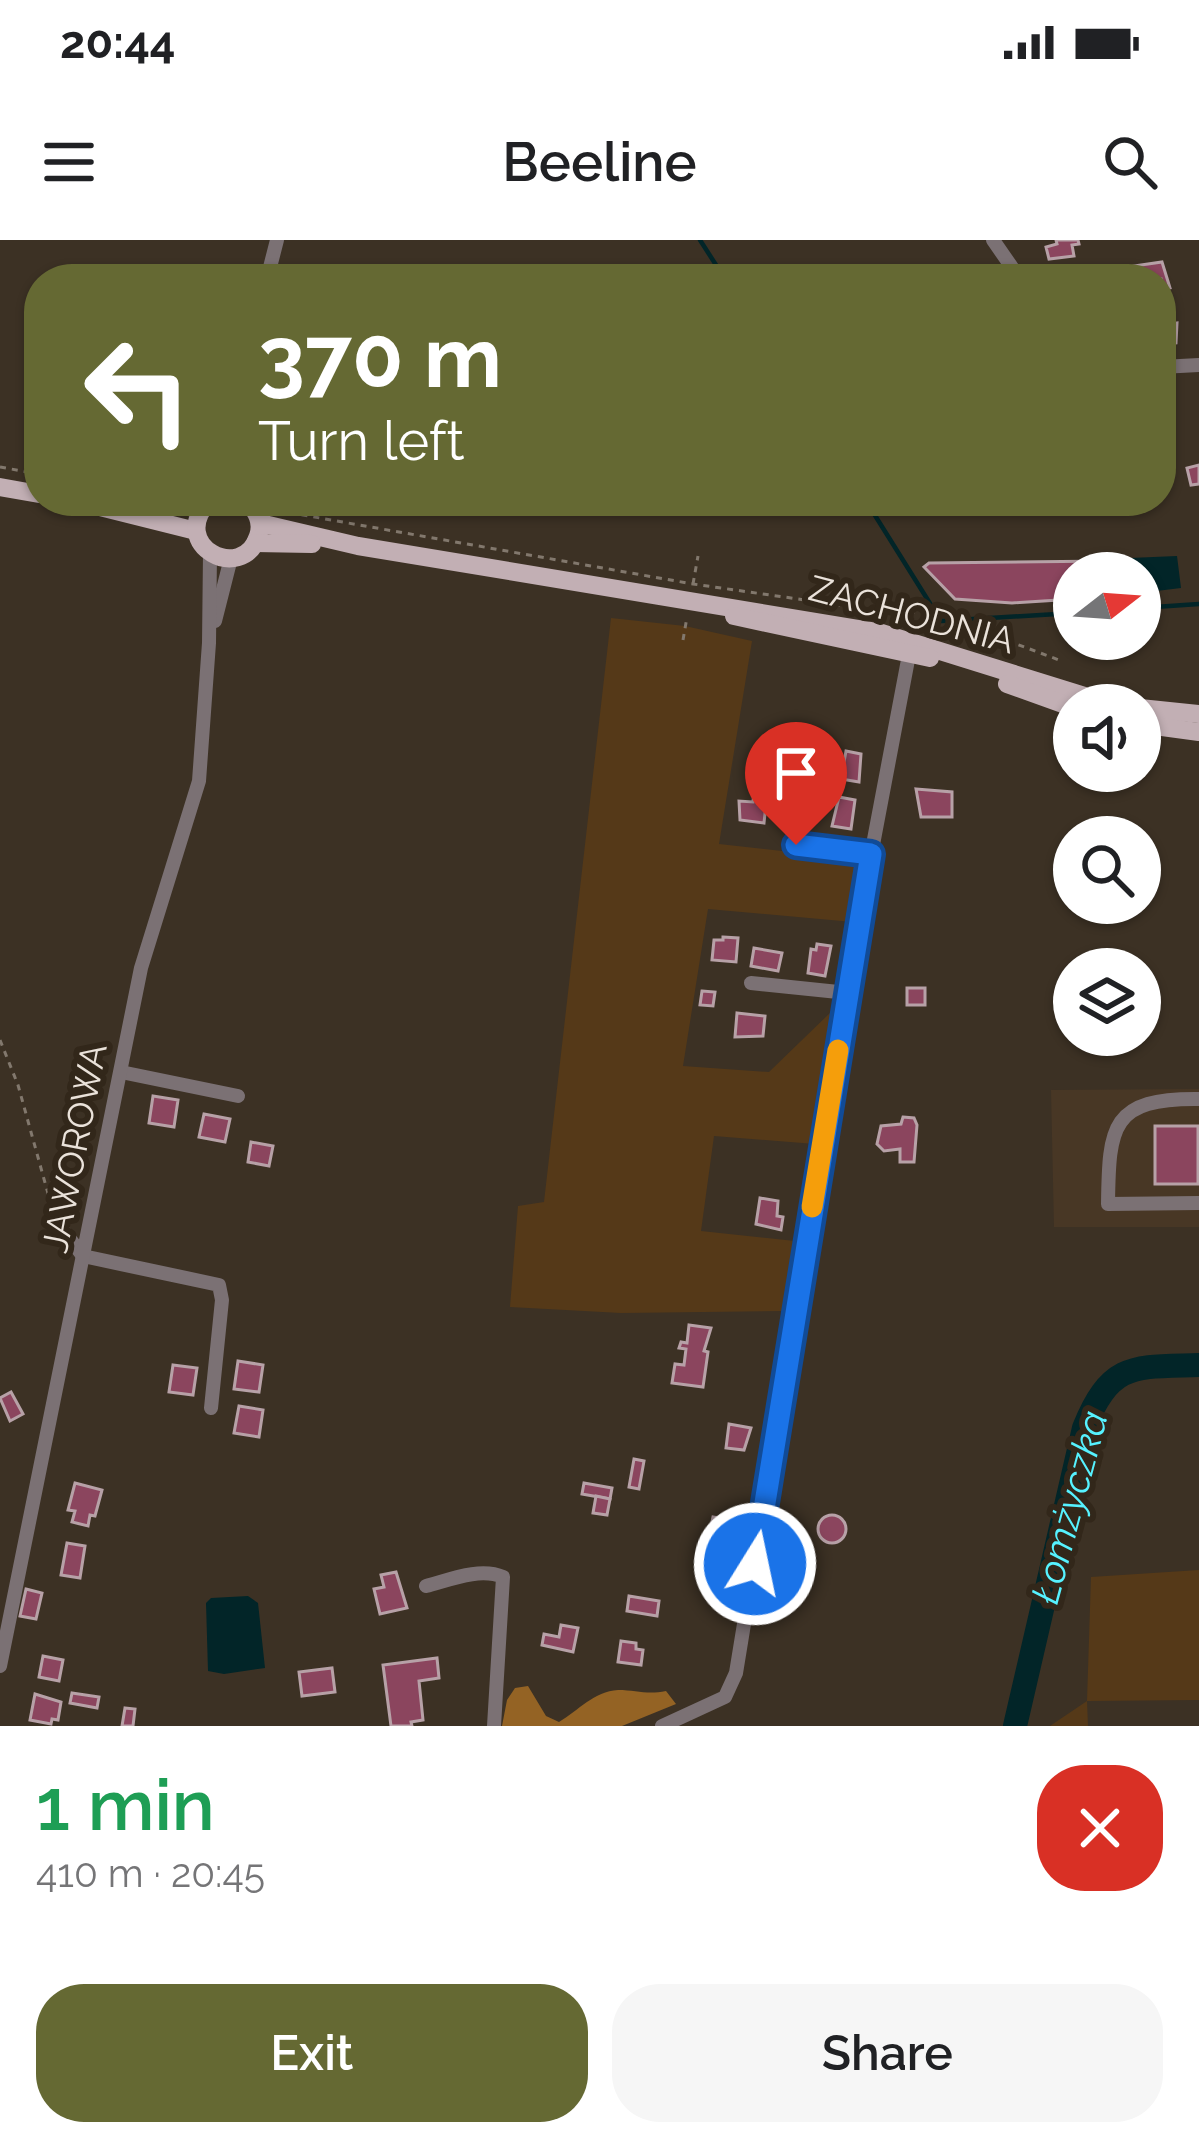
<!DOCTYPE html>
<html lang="en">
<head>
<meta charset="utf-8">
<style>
	:root { --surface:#fff; --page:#f6f6f6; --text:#202124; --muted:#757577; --accent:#656933 }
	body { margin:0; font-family:Raleway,sans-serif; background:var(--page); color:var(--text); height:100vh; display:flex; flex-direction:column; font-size:45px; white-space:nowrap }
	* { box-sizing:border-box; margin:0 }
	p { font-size:39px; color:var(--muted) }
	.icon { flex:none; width:66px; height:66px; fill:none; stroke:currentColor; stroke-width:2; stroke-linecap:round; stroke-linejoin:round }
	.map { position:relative; height:1486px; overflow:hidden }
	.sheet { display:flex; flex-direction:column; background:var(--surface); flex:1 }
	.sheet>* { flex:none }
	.hud { position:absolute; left:24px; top:24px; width:1152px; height:252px; border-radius:48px; box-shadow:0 3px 9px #0004; background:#656933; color:#fff; overflow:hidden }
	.needle { width:78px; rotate:73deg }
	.fabs { position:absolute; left:1053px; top:312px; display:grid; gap:24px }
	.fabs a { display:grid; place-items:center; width:108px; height:108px; border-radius:50%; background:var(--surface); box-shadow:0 3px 9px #0004; font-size:60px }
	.pin { position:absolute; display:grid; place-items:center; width:102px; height:102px; color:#fff; margin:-123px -51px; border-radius:50% 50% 50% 0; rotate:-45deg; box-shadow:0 0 12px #0007 }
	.pin .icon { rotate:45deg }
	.me { position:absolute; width:132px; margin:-66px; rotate:10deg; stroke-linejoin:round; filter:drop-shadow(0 0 9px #0008) }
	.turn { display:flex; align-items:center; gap:42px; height:252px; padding:0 36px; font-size:54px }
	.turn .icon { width:156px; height:156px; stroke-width:2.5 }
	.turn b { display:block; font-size:84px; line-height:102px }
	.round { display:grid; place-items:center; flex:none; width:126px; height:126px; border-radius:48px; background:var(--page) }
	.overview { display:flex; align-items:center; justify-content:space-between; height:204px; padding:0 36px }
	h1 { font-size:72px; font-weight:600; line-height:90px; color:#1e9e55 }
	.action { display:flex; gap:24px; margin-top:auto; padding:24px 36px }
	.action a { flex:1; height:138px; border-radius:48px; background:var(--accent); color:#fff; font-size:48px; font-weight:600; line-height:138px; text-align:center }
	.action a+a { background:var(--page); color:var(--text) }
	.status { display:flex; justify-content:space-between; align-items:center; height:84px; padding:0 60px; background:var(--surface); direction:ltr }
	.status svg { height:33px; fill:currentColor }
	header { display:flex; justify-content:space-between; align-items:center; height:156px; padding:0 36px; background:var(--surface); font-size:54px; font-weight:600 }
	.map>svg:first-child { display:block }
</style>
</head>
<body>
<div class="status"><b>20:44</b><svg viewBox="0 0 49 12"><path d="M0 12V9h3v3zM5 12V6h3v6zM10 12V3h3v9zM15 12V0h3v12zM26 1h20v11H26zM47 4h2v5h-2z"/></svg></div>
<header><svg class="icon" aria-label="menu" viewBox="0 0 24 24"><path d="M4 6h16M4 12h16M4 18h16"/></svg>Beeline<svg class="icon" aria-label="search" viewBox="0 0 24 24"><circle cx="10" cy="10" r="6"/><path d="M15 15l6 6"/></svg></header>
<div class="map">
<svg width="1199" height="1486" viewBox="0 0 1199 1486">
	<rect width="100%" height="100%" fill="#3c3124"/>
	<path fill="#483725" d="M1199,849V987H1054L1051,850Z"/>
	<g fill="#553918">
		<path d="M611,378L685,386L752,401L719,604L862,620L853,682L708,669L683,826L769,832L832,771L815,904L714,896L701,991L795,1001L782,1071L621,1073L510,1067L518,966L544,962Z"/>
		<path d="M1199,1330V1460L1087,1461L1088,1486H1050L1087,1461L1091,1337Z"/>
	</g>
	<path fill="#946324" d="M528,1446L546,1476L559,1482C578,1471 594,1451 618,1450C636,1450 647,1455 666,1451L676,1464L622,1486H502L507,1460L515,1448Z"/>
	<g fill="#022528">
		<path d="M1177,316L1181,348L1140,353V333H1129L1130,318Z"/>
		<path d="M248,1356L258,1363L265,1428L224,1434L208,1431L206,1363L211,1358Z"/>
	</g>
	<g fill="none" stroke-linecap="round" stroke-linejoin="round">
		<g stroke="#022528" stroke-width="4.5">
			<path d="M700,0L725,39"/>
			<path d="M866,261L941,381L1074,373"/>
			<path d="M1140,368L1199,364"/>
		</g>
		<path stroke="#022528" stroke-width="24" d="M1015,1486L1084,1188C1111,1121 1135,1127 1199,1125"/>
	</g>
	<g fill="#8b455e" stroke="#b7a1a7" stroke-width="3">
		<path d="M1056,0H1078L1079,4L1072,5L1074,16L1049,19L1046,7L1057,4Z"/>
		<path d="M1162,22L1170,48L1161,50V39H1136L1134,26Z"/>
		<path d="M1177,83L1176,103L1161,105V85Z"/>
		<path d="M1199,225V244L1191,245L1187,228Z"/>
		<path d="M1107,321L1112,325L1113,333H1074V359L1012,363L955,359L924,327L929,323Z"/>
		<path d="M846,511L861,514L859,542L841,539Z"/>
		<path d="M754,549L775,551L774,565L766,564L764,583L740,580L739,561L753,562Z"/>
		<path d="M916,549L952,552V577H921Z"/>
		<path d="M839,557L855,560L851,589L832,586Z"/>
		<path d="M723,697L738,698L736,722L712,720L714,700H723Z"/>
		<path d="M817,704L831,706L825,736L808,733L811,709L816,710Z"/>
		<path d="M754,708L782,713L778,731L751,726Z"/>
		<rect x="907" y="748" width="18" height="17"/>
		<path d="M702,751L715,752L713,766L700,765Z"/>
		<path d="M737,773L765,776L763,796L735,797Z"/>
		<path d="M153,856L178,860L174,887L149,883Z"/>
		<path d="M204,874L230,879L225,902L199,897Z"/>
		<path d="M903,877L914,878L917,885L914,922H900V909L884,911L877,904L881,886L901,884Z"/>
		<rect x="1155" y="886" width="43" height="58"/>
		<path d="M251,902L273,906L269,926L248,922Z"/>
		<path d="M760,958L778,961L777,976L783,977L781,990L756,984Z"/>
		<path d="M689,1085L711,1088L704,1111L708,1112L703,1147L672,1143L675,1124L684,1125L686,1109L679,1108L681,1102L687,1103Z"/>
		<path d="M238,1121L263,1125L259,1152L234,1149Z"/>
		<path d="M173,1125L197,1128L193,1155L169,1152Z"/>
		<path d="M11,1152L23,1174L10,1181L0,1158Z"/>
		<path d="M239,1166L263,1170L259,1197L234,1193Z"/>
		<path d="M729,1184L751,1188L744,1210L726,1208Z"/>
		<path d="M634,1219L644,1221L639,1249L629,1247Z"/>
		<path d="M75,1243L102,1250L95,1276L90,1275L88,1286L72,1282L75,1271L68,1270Z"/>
		<path d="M584,1243L612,1248L610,1259L582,1254Z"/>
		<path d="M596,1256L610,1259L607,1275L593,1273Z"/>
		<circle cx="832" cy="1289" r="14"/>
		<path d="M713,1277L726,1279L722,1298L728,1300L725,1321L700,1316L704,1295L709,1296Z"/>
		<path d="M67,1303L85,1306L80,1338L61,1335Z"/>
		<path d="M396,1332L407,1368L380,1374L374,1349L384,1347L381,1335Z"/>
		<path d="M26,1349L42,1353L36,1379L20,1376Z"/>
		<path d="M629,1356L659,1361L657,1376L627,1371Z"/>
		<path d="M561,1385L578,1388L573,1412L542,1405L544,1394L559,1397Z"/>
		<path d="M621,1401L636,1403V1409L643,1410L641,1425L618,1422Z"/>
		<path d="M43,1416L63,1420L59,1441L39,1437Z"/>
		<path d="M437,1418L439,1438L419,1441L423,1480L411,1482L412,1486H391L383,1425Z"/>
		<path d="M332,1428L335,1452L302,1456L299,1432Z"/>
		<path d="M72,1453L99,1457L97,1468L70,1463Z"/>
		<path d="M35,1454L61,1462L58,1480L52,1479L51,1484L30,1480Z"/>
		<path d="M125,1468L135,1469L133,1486H122Z"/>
	</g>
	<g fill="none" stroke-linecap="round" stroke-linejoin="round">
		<g stroke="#82786d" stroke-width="3" stroke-dasharray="6 6" stroke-linecap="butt">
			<path d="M0,227L39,234"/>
			<path d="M269,261L286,272L693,344L847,366L857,372"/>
			<path d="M693,344L698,316"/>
			<path d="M873,349L875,359L884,365L913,370V387"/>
			<path d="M683,400L687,377"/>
			<path d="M988,409L992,402L1003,399L1059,420"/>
			<path d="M0,800L18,845L52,968"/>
		</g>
		<g stroke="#7b7174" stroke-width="14">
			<path d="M993,0L1020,39"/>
			<path d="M267,39L277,0"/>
			<path d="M1161,127L1199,125"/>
			<path d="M215,381L231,318"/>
			<path d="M796,605L871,614"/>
			<path d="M751,743L848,753"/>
			<path d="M121,832L238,856"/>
			<path d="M1199,859C1111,858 1109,886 1108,964L1199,963"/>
			<path d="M56,981L83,1016L219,1045L222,1060L211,1168"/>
			<path d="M426,1346C449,1340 480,1327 503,1337L494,1486"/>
			<path d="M0,1426L141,728L199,541L209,403L210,313"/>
			<path d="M662,1486L725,1457L736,1433L861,668L911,404"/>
		</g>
		<g stroke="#c2afb4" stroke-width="18">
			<path d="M0,247L39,254"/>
			<path d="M76,261L196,291"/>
			<path d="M209,261C167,306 243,344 258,296C263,282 256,271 247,261"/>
			<path d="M117,262L202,268"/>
			<path d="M260,283L358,306L882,393L1114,465"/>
			<path d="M255,303L312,304"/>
			<path d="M734,376L930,418"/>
			<path d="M1007,444L1074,468"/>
			<path d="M1140,468L1199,474"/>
			<path d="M1140,484L1199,492"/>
		</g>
	</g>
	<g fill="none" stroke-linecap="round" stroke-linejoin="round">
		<g stroke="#114b97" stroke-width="30">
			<path id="route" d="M755,1324L871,614L796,605"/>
		</g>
		<use href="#route" stroke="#1a73e8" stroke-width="21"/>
		<path stroke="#f59e0b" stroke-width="21" d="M812,967L838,810"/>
	</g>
	<g text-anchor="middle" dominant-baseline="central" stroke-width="12" stroke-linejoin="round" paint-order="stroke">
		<g font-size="36" fill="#eae2da" stroke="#32271a">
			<text transform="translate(912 374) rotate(15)">ZACHODNIA</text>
			<text transform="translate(74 908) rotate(-79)">JAWOROWA</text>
		</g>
		<g font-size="39" font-style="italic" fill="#56f2ff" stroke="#32271a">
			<text transform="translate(1069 1267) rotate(-75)">Łomżyczka</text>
		</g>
	</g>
</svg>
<div class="fabs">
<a><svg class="needle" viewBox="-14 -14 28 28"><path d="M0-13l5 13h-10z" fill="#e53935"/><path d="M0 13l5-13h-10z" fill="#757577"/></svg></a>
<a><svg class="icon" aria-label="sound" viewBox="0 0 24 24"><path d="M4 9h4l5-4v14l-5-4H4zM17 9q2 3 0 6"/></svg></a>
<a><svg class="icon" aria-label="search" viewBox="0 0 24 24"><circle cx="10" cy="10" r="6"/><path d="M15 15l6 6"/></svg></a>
<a><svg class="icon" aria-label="layers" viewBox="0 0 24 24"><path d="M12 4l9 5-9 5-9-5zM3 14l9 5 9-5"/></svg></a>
</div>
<div class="pin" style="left:796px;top:605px;background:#d93025"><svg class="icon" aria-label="arrive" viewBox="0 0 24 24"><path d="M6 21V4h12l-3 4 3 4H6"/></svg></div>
<svg class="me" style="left:755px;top:1324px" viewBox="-20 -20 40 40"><circle r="17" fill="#1a73e8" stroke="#fff" stroke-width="3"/><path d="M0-11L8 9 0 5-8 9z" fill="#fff"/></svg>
<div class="hud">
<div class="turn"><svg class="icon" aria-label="left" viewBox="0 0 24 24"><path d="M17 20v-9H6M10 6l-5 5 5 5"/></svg><div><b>370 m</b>Turn left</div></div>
</div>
</div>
<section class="sheet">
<div class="overview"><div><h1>1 min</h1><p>410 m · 20:45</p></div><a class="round" style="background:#d93025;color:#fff"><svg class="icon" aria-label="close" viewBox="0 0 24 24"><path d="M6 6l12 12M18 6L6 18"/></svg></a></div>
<div class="action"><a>Exit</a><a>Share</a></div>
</section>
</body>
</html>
